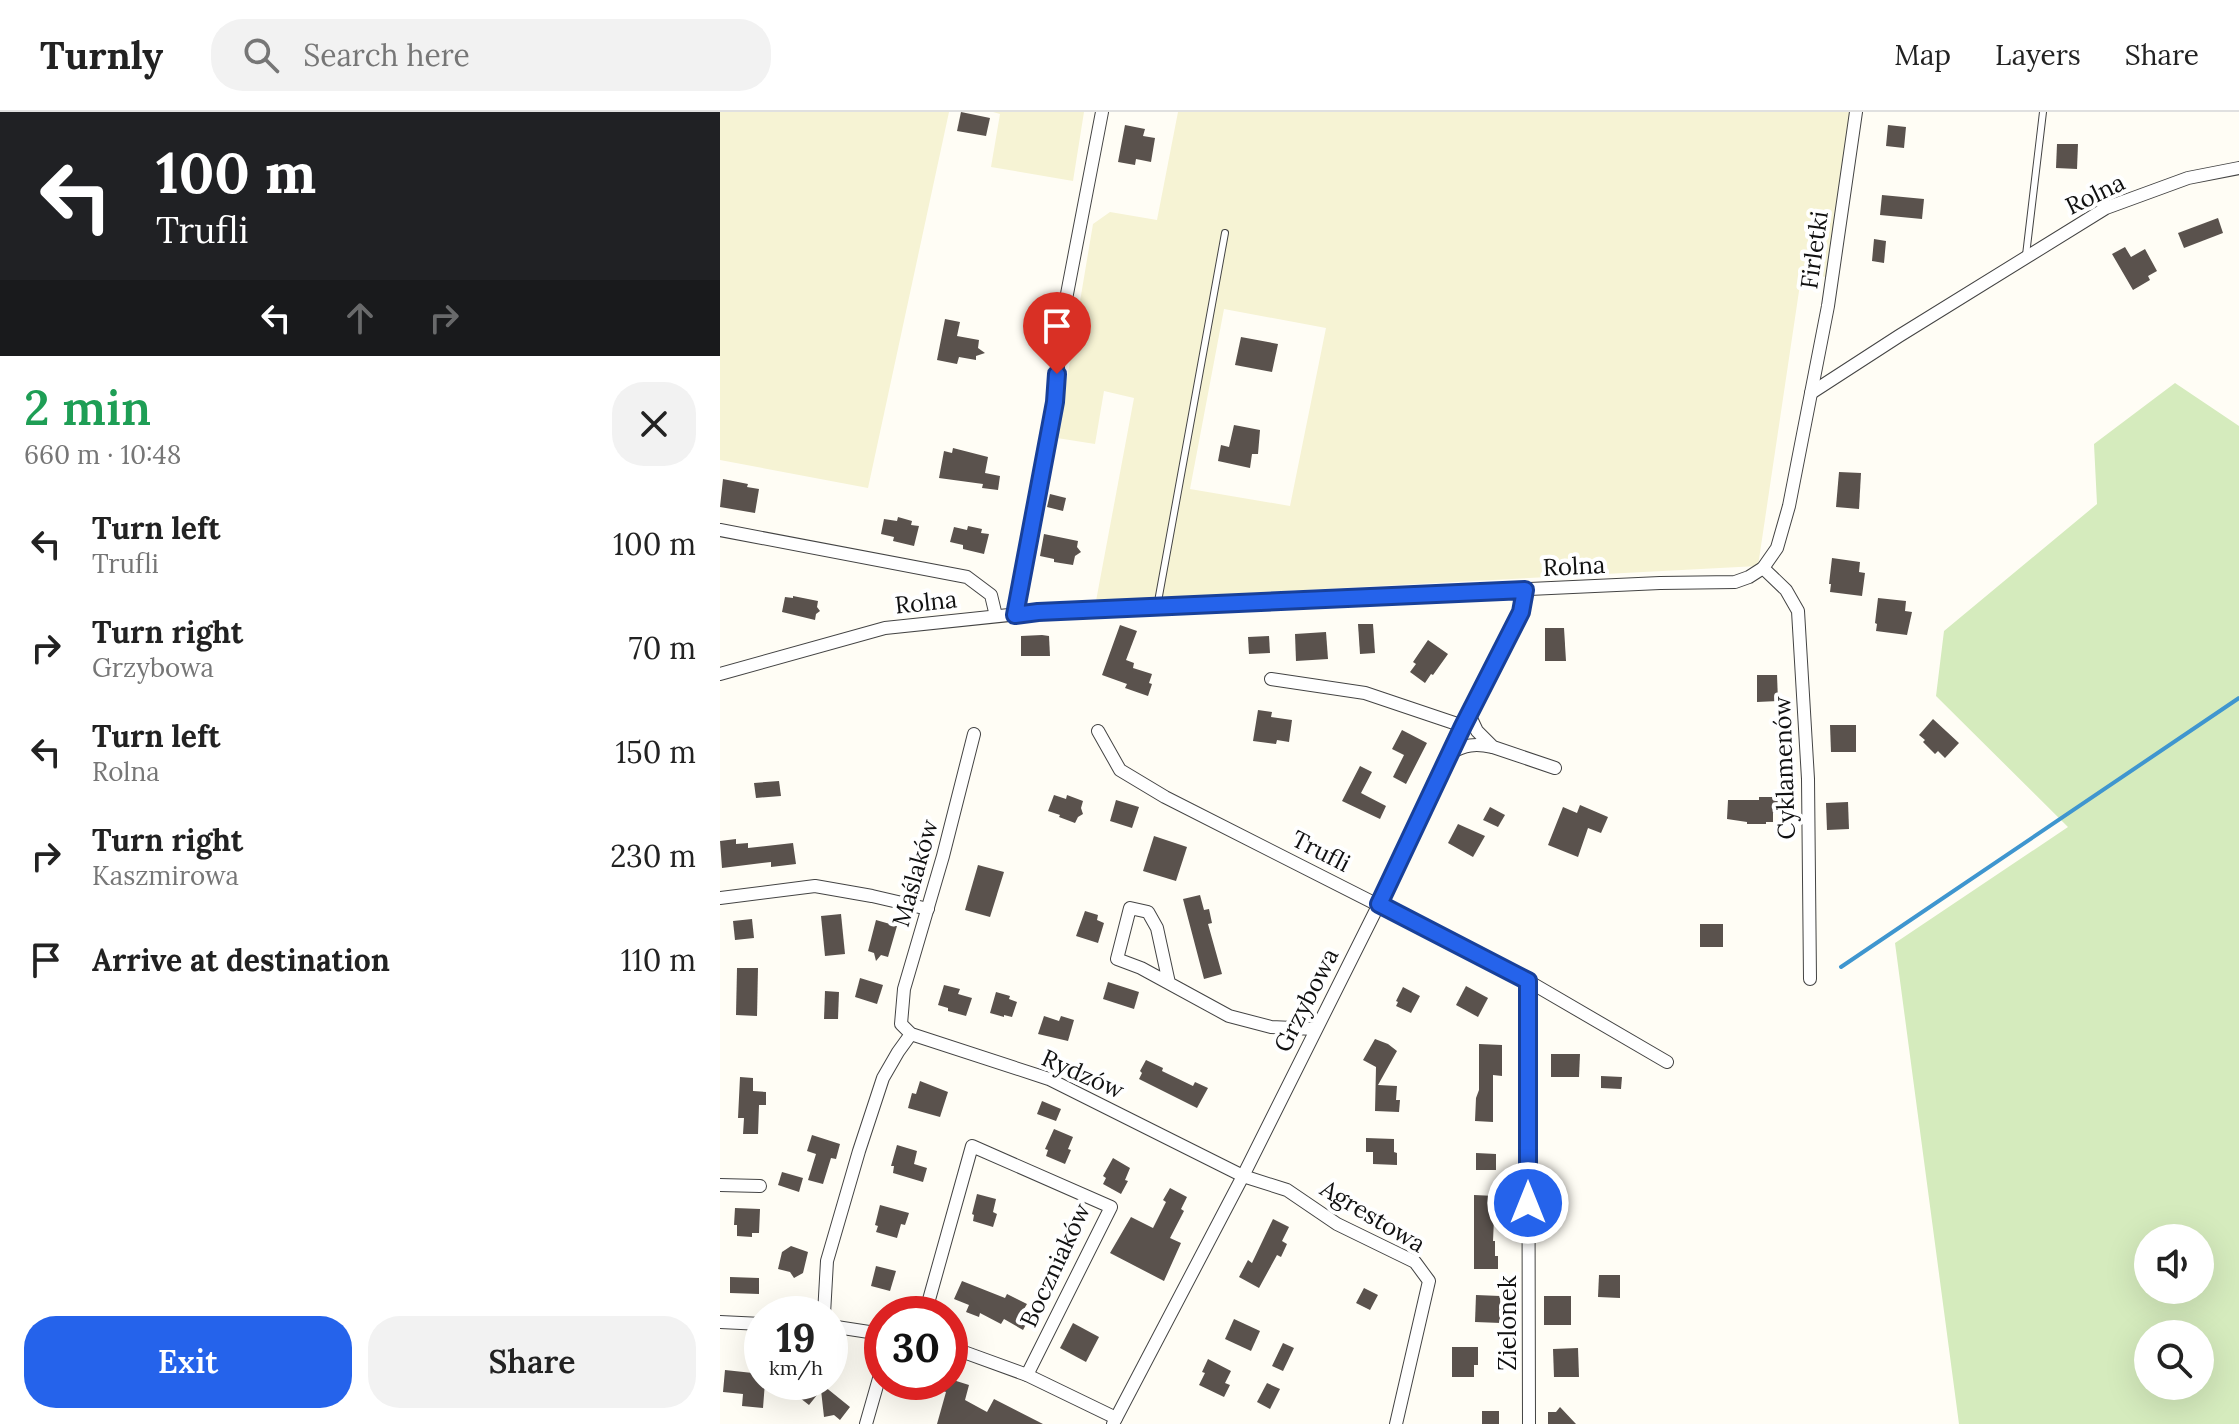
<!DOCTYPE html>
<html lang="en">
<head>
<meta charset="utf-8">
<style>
	:root { --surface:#fff; --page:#f2f2f2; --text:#222; --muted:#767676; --line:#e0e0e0; --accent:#2563eb }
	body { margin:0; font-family:Lora,serif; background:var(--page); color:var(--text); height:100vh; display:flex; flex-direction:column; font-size:30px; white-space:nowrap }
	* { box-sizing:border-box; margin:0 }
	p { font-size:26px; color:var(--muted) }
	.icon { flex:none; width:44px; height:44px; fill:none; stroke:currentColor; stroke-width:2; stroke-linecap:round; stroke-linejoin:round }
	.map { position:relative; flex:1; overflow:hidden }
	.panel { display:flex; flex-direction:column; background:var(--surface); width:720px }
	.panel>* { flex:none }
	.hud { background:#202124; color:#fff; overflow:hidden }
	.buttons { position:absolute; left:1414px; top:1112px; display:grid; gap:16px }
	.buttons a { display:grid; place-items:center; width:80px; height:80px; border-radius:50%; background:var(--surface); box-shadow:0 8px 32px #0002; font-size:40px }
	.speed { position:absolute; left:24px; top:1184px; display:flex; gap:16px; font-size:40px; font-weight:700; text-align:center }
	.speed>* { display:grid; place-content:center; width:104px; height:104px; border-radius:50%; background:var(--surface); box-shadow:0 8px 32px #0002; line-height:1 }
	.speed small { font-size:20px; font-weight:400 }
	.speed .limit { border:12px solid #d22; background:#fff; color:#111 }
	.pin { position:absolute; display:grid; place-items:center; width:68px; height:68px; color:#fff; margin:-82px -34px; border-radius:50% 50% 50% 0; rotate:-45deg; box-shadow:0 0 8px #0007 }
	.pin .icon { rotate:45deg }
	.me { position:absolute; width:88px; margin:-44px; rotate:0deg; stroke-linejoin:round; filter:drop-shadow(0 0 6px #0008) }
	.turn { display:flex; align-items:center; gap:28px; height:168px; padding:0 24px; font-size:36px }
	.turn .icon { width:104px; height:104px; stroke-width:2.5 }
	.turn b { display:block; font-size:56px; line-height:68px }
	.lanes { display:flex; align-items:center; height:76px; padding:0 24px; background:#0003; justify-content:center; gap:40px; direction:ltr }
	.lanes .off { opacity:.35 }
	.round { display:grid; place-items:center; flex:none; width:84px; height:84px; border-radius:32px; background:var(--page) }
	.headline { display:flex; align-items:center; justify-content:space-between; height:136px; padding:0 24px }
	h1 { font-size:48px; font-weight:600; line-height:60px; color:#1e9e55 }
	.primary-button { display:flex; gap:16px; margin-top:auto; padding:16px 24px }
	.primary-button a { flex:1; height:92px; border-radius:32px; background:var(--accent); color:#fff; font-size:32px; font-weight:600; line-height:92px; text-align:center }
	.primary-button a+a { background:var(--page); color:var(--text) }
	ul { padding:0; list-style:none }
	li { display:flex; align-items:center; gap:24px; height:104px; padding:0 24px }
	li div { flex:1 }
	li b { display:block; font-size:30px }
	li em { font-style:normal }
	header { display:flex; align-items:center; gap:48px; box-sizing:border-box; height:112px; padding:0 40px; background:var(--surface); border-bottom:2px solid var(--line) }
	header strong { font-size:38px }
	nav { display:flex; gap:44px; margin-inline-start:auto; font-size:28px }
	.search { width:560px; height:72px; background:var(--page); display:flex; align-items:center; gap:20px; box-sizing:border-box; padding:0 28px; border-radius:32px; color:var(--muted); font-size:30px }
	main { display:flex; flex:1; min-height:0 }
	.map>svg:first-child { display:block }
</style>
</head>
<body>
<header>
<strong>Turnly</strong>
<div class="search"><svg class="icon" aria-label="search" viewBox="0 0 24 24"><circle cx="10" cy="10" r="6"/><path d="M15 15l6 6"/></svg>Search here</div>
<nav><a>Map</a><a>Layers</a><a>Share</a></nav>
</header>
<main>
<section class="panel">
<div class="hud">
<div class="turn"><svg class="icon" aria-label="left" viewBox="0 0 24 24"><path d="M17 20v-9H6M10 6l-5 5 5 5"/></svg><div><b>100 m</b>Trufli</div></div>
<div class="lanes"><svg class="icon" aria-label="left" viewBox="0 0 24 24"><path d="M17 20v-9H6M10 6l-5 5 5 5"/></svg><svg class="icon off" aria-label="ahead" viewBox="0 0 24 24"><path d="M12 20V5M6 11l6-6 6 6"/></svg><svg class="icon off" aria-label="right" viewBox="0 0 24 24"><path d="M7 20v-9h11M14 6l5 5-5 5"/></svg></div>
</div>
<div class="headline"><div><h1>2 min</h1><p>660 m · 10:48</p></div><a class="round"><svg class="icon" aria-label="close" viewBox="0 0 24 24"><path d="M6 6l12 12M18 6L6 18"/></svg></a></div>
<ul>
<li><svg class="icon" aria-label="left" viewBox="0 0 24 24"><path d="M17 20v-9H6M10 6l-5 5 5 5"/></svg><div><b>Turn left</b><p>Trufli</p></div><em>100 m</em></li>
<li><svg class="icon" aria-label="right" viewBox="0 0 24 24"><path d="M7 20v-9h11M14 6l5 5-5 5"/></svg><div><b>Turn right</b><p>Grzybowa</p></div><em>70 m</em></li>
<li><svg class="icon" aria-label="left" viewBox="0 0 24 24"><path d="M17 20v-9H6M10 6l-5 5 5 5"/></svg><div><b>Turn left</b><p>Rolna</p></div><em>150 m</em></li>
<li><svg class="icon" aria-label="right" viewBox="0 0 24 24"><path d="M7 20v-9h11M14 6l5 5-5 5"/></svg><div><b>Turn right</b><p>Kaszmirowa</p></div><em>230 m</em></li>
<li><svg class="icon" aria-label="arrive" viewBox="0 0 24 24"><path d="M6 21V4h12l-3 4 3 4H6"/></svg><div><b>Arrive at destination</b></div><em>110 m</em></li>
</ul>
<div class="primary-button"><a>Exit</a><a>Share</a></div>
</section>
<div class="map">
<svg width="1519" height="1312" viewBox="0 0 1519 1312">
	<rect width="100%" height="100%" fill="#fffdf5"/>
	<g fill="#f6f3d4" fill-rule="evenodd">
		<path d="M0,0H229L148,376L0,348Z"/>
		<path d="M273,0H364L353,69L271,55L280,2Z"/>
		<path d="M458,0H1131L1109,166L1082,159L1038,454L376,489L414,286L384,279L375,332L337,326L373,112L390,100L437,108ZM504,197L606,216L570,394L470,377Z"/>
	</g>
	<path fill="#d5ebbd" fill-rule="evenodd" d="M1455,271L1519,314V1312H1239L1175,831L1348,715L1216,584L1224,519L1377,392L1374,332ZM1428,1126H1480V1178H1428ZM1428,1222H1480V1274H1428Z"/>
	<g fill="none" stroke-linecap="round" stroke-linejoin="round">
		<path stroke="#3f96cf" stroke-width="4" d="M1121,855L1519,586"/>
	</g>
	<g fill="#5a524d">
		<path d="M241,0L270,6L266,24L237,19Z"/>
		<path d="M405,13L425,17L423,24L435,26L431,50L416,47L415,53L398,50Z"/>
		<path d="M1168,13L1186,15L1184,36L1166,34Z"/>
		<path d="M1337,32H1358L1357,57L1336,56Z"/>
		<path d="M1162,83L1204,87L1202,107L1160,103Z"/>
		<path d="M1498,106L1503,121L1464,136L1458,121Z"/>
		<path d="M1154,127L1166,129L1164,151L1152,149Z"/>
		<path d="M1405,135L1411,145L1425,137L1437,159L1428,164L1430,168L1413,178L1392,142Z"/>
		<path d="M225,207L240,210L237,224L259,228L258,236L265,241L256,244V248L239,245L237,252L217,248Z"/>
		<path d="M521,225L558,232L552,260L515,253Z"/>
		<path d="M514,313L540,318L538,342H532L530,356L498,349L501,333L509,335Z"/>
		<path d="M233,336L268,345L265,361L280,364L278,378L262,376L263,372L219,366L224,339L232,341Z"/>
		<path d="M1119,360L1141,361L1139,397L1116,395Z"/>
		<path d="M3,367L28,372L27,375L39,377L35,401L0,395Z"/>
		<path d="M330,382L346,386L343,399L327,395Z"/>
		<path d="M178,405L192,409L191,413L199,414L194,434L173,429L174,425L161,422L164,407L177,409Z"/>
		<path d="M248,414L262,417L261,421L269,422L264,442L243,437V433L230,430L234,415L247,418Z"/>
		<path d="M324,422L358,429L357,435L361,440L355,444L353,453L334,450V447L320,444Z"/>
		<path d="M1112,446L1140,450L1139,460L1145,461L1142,484L1110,480L1111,472H1109Z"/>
		<path d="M73,484L98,489L97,495L100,499L96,502L95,508L62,500L65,485L73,486Z"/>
		<path d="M1158,486L1186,489L1185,499L1192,500L1187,523L1156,519L1157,512L1155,511Z"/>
		<path d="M638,512H653L655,541L640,542Z"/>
		<path d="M400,513L417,519L406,548L414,551L413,556L432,562L429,571L432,572L428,584L405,576L407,572L382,563Z"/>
		<path d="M825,516H844L846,549H825Z"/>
		<path d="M606,520L608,547L576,549L575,522Z"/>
		<path d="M322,523L329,524L330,544H301V524Z"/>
		<path d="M549,524L550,541L529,542L528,525Z"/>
		<path d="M708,528L728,542L713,563L711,562L705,571L690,560L696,552L693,550Z"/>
		<path d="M1037,563H1057L1058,589L1037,590Z"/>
		<path d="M538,598L552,600L551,605L572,608L569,630L557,628L556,632L533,629Z"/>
		<path d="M1213,607L1239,631L1225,646L1218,639L1215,642L1203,630L1205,628L1199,623Z"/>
		<path d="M1110,613H1136V640H1111Z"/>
		<path d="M682,618L707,631L686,672L673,665L684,643L672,637Z"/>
		<path d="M640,654L652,660L641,681L666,694L660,707L622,689Z"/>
		<path d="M59,669L61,684L36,686L34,671Z"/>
		<path d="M334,683L346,687L347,683L363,689L361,696L363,702L358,705L355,711L339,705L340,703L328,699Z"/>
		<path d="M1039,685H1058V701H1053V710H1046V712H1027V710L1007,707L1008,688H1039Z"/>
		<path d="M396,688L419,695L412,716L390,709Z"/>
		<path d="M1128,690L1129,717L1107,718L1106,691Z"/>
		<path d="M860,693L888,705L881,721L868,716L858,745L828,733L843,695L857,701Z"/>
		<path d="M770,695L785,703L778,715L763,708Z"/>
		<path d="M738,712L765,724L753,745L728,731Z"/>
		<path d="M434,724L467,735L456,769L423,759Z"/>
		<path d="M16,727V732L28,731V736L73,731L76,752L51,755V750L2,756L0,729Z"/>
		<path d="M258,753L284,760L270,805L245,798Z"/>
		<path d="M480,783L484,798L489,797L492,811L488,812L502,862L484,867L463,787Z"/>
		<path d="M365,799L378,803L377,808L384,811L378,831L356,824Z"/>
		<path d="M121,802L125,842L105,844L101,804Z"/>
		<path d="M32,807L34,826L15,828L13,809Z"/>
		<path d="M156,808L177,814L168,845L161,843L156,849L154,841L148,839Z"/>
		<rect x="980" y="812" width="23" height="23"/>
		<path d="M17,856H38L37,904L16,903Z"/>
		<path d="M140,866L163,873L157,892L135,885Z"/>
		<path d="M388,870L419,880L414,897L383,887Z"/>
		<path d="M224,873L240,877L238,882L252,886L246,904L228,899V896L218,893Z"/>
		<path d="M746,874L768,886L758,905L736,893Z"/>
		<path d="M683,875L700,884L691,901L676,894L678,890L676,889Z"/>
		<path d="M105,879L119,880L118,907H104Z"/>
		<path d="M276,880L290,884L289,887L297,890L292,905L284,903V905L270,901Z"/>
		<path d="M324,904L339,909L341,904L354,908L348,929L318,922Z"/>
		<path d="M655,927L668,932L677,939L658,973L677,974L676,988H680L679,1000L655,999L656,955L643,948Z"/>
		<path d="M759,932L782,933V964L773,963V1010L755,1009L756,986L759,978Z"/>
		<path d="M831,942H860L859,965H831Z"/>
		<path d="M426,948L443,956L442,959L473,974L475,970L488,976L477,996L419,967L422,961L420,959Z"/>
		<path d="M881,964L902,965L901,977L881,976Z"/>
		<path d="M20,965L33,966V979L46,980V993H39L38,1022H23L24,1006H18Z"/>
		<path d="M200,969L228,980L220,1005L188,996L192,981L196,982Z"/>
		<path d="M322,989L341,997L336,1009L317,1002Z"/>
		<path d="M334,1017L353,1025L348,1037L351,1038L345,1052L326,1044L328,1038L325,1037Z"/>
		<path d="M92,1023L120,1032L116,1047L111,1046L103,1072L88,1068L96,1042L87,1039Z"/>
		<path d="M646,1026L674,1027V1040L677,1041V1053L653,1052V1040H646Z"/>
		<path d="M177,1033L197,1039L194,1052L207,1056L203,1070L173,1061L174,1054H171Z"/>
		<path d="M756,1041L776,1042V1058H756Z"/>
		<path d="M393,1046L410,1056L405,1068L408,1069L401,1082L383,1072L386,1066L383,1064Z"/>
		<path d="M62,1060L83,1066L79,1080L58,1073Z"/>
		<path d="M450,1076L467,1085L461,1097L464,1099L450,1126L461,1131L444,1169L390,1141L411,1105L433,1116L446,1090L443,1088Z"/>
		<path d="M257,1082L276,1087L273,1100L277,1102L273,1115L253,1109L254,1103L252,1102Z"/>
		<path d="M754,1083L775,1084L773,1129H775V1144H778V1157H754Z"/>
		<path d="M160,1093L189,1101L185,1113L181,1112L177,1126L156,1120L158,1114L155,1113Z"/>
		<path d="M15,1096L40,1097L39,1121H32V1125L17,1124V1113H14Z"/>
		<path d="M553,1107L569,1115L562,1129L567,1132L561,1145L557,1143L539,1176L519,1165L528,1148L532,1151Z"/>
		<path d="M71,1134L88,1140L83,1161L74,1166L70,1160L58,1157L62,1140Z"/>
		<path d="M156,1154L176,1159L170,1179L151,1174Z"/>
		<path d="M879,1163H900V1186L878,1185Z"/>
		<path d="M10,1165L39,1166V1182L10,1181Z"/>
		<path d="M242,1169L285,1186L287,1182L307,1192L304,1197L312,1201L303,1218L284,1207L281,1212L260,1201L259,1205L246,1200L249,1193L234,1187Z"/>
		<path d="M644,1176L658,1183L650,1198L636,1191Z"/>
		<path d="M756,1183L780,1184L781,1211L755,1210Z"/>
		<rect x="824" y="1184" width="27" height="29"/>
		<path d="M514,1207L540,1219L531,1239L505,1227Z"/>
		<path d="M353,1211L379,1225L366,1250L340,1236Z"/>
		<path d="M563,1231L574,1236L563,1259L552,1254Z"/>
		<path d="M732,1235H758V1253H754V1265H732Z"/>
		<path d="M858,1236L859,1265H834L833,1237Z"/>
		<path d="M488,1247L511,1259L505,1271L510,1273L504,1285L479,1273L485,1261L482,1260Z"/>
		<path d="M5,1258L42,1262V1270H45L43,1296L22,1294L23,1282L3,1280Z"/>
		<path d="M230,1267L249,1273L245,1288L267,1300L274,1287L323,1312H217L226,1280L203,1272V1270H230Z"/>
		<path d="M91,1270H108L104,1274L130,1295L120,1308L114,1303L104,1305L101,1278L89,1293L80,1286Z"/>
		<path d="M547,1271L560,1277L550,1297L537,1290Z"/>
		<path d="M840,1295L856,1312H828V1300H836Z"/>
		<rect x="762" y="1299" width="17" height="13"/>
	</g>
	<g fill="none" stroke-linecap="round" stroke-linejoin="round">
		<g stroke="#444" stroke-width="8">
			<g id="service">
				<path d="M1306,143L1323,0"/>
				<path d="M437,495L505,121"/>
			</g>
		</g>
		<g stroke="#444" stroke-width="14">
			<g id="minor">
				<path d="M1091,281L1179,224L1386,96L1468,66L1519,56"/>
				<path d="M0,418L247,465L271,483L276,504"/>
				<path d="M1043,456L1066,478L1078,499L1088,667L1090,867"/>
				<path d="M295,503L335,290L342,208L382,0"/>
				<path d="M0,562L165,516L318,500L940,471L1015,470L1029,465L1043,456L1057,436L1069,394L1108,194L1136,0"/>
				<path d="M551,567L645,581L743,614"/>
				<path d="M749,602L757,619L773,635L835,656"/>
				<path d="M378,619L400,658L445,685L808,869L947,950"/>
				<path d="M254,622L223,744L184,877L181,912L191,922L329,967L523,1064L567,1078L617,1112L695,1150L709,1169L676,1312"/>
				<path d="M730,641C745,633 755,631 772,635"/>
				<path d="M0,786L95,774L152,784L208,797"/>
				<path d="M808,869L809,1312"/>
				<path d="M449,871L437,816L428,800L410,796L397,847L421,856L509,904L551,915L595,917"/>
				<path d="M0,1073L40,1074"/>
				<path d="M104,1202L107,1149L139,1039L163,966L178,940L191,922"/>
				<path d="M205,1202L252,1034L391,1095L307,1263"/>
				<path d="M0,1210L42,1212"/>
				<path d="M110,1214L162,1222"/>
				<path d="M230,1235L307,1263L396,1306"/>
				<path d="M146,1312L162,1256"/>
				<path d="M393,1312L523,1064L659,792L743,614L801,500L805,478"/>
			</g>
		</g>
		<use href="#service" stroke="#fff" stroke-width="6"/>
		<use href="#minor" stroke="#fff" stroke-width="12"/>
	</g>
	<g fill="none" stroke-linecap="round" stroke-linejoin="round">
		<g stroke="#184099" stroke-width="20">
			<path id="route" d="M337,262L335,290L295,503L318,500L805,478L801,500L743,614L659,792L808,869V1091"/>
		</g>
		<use href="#route" stroke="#2563eb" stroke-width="14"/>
	</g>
	<g text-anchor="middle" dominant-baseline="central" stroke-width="8" stroke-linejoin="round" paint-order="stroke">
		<g font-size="24" fill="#111" stroke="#fff">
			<text transform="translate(1375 82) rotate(-26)">Rolna</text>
			<text transform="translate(1094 138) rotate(-82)">Firletki</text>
			<text transform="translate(854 454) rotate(-3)">Rolna</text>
			<text transform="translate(206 490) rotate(-6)">Rolna</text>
			<text transform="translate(1064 656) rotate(-92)">Cyklamenów</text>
			<text transform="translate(601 739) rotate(27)">Trufli</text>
			<text transform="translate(195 761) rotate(-74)">Maślaków</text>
			<text transform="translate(586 888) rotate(-63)">Grzybowa</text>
			<text transform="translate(363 962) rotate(24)">Rydzów</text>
			<text transform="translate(653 1104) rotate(31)">Agrestowa</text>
			<text transform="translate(335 1153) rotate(-65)">Boczniaków</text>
			<text transform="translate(787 1211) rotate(-90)">Zielonek</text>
		</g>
	</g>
</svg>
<div class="buttons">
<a><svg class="icon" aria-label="sound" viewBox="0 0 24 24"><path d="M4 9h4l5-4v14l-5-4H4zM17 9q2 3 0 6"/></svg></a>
<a><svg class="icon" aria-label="search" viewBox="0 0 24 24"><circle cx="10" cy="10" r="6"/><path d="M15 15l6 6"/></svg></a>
</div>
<div class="speed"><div>19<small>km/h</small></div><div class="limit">30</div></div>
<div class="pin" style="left:337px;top:262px;background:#d93025"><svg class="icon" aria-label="arrive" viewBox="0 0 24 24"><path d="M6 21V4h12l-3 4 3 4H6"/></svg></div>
<svg class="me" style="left:808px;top:1091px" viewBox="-20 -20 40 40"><circle r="17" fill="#2563eb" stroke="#fff" stroke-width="3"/><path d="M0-11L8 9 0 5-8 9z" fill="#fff"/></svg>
</div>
</main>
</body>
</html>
